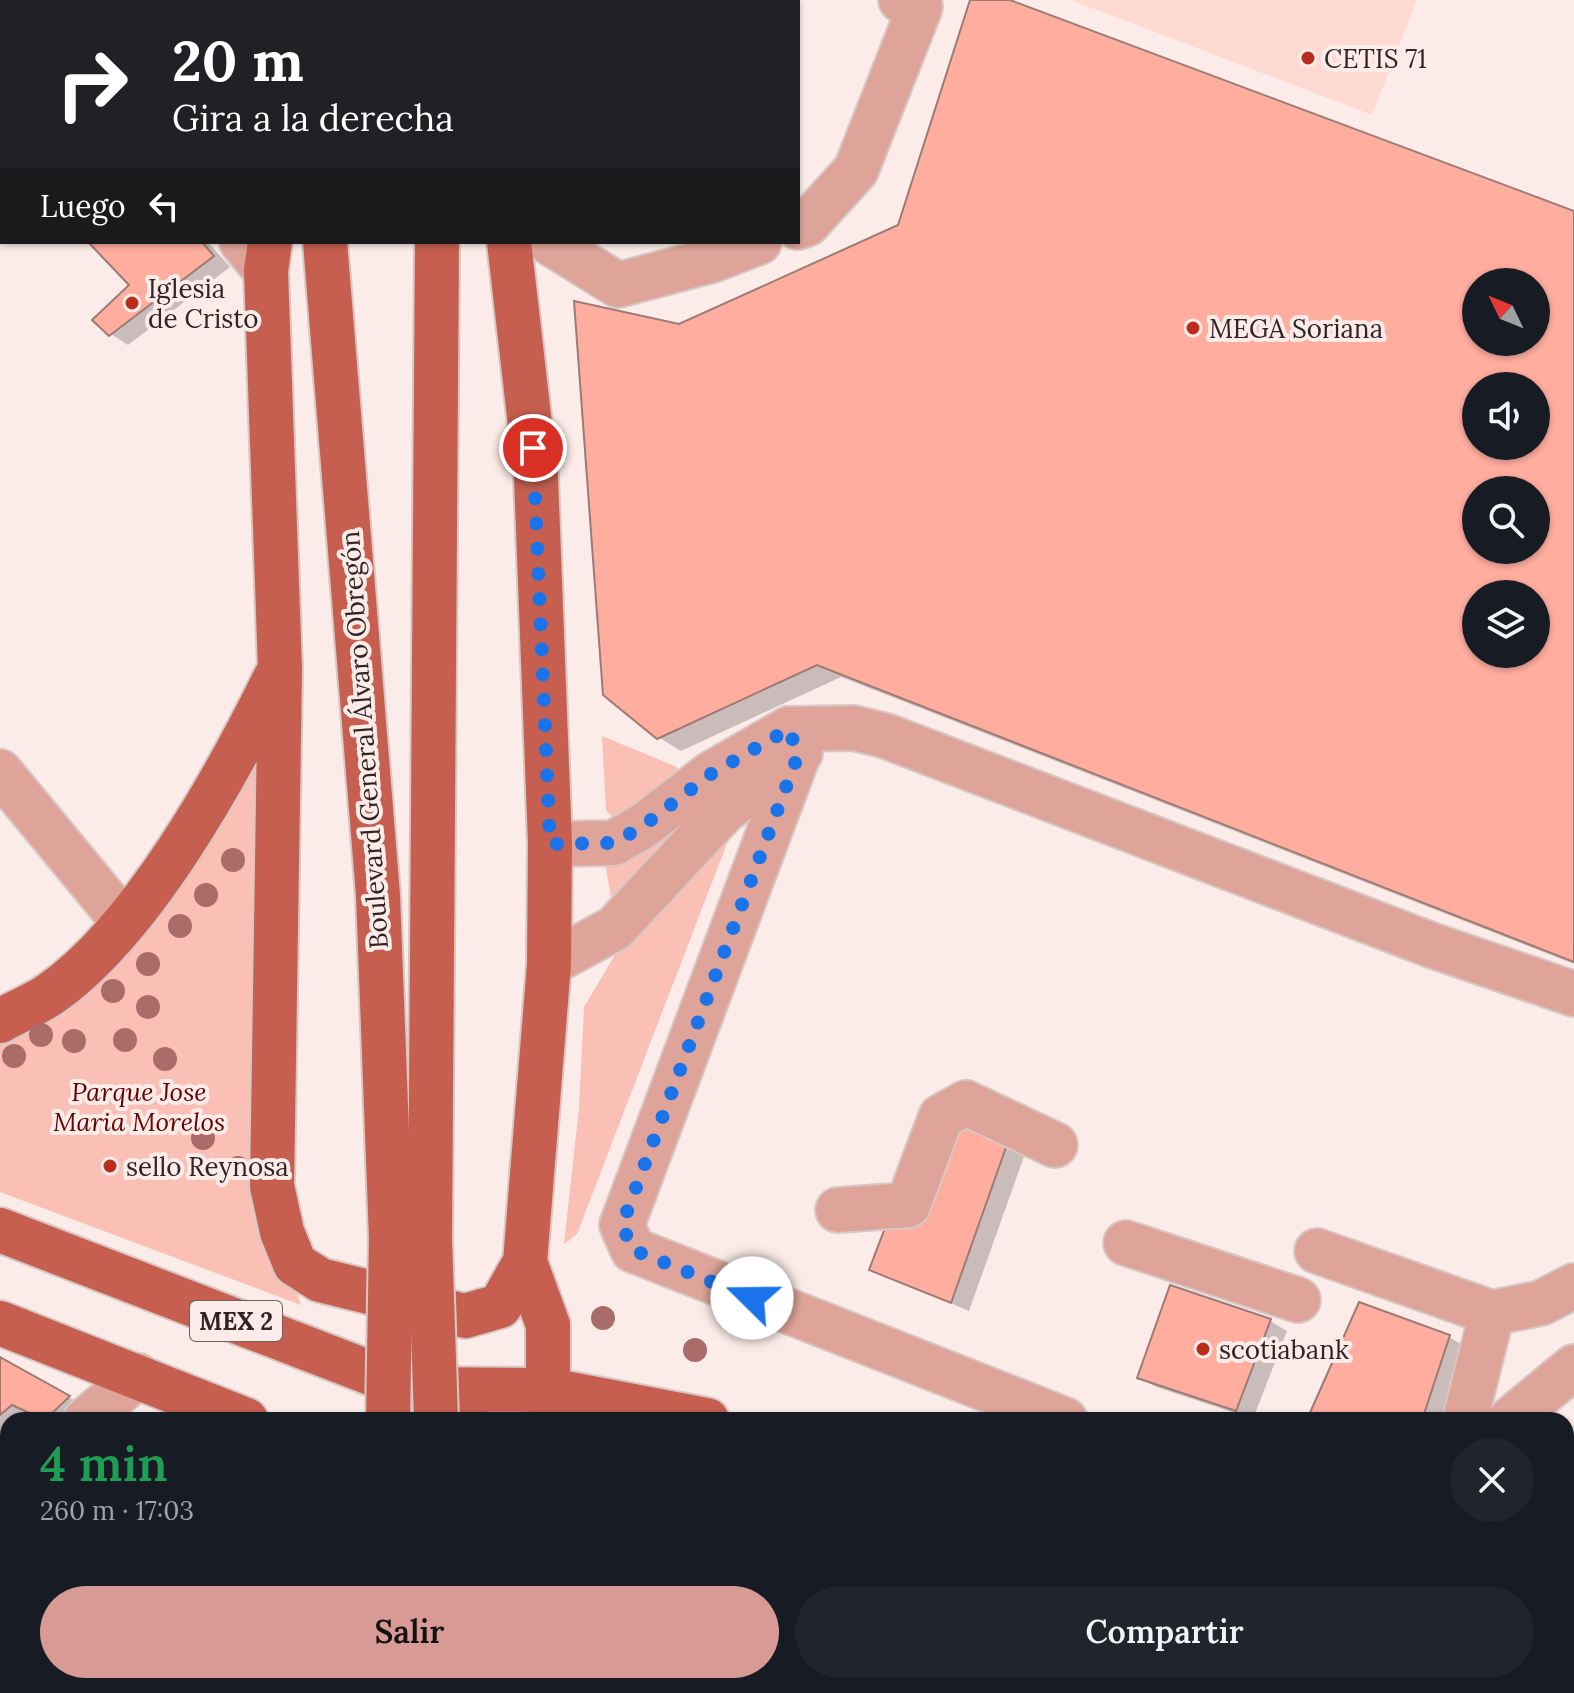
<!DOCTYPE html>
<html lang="es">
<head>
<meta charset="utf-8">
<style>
	:root { --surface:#171b24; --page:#20242c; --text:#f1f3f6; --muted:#9ea1a6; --accent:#d89a94 }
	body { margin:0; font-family:Lora,serif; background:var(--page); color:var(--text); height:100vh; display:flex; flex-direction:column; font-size:30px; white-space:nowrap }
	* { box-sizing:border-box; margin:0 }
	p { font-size:26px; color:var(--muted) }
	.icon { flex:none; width:44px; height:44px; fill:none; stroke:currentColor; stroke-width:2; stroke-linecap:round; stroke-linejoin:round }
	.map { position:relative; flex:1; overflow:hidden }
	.details { position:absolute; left:0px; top:1412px; width:1574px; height:282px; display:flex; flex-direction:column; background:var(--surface); border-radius:24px 24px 0 0; box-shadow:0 2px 6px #0004 }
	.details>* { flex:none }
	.hud { position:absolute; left:0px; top:0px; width:800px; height:244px; box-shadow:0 2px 6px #0004; background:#202124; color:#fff; overflow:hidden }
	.needle { width:52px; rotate:313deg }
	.fabs { position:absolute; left:1462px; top:268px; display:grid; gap:16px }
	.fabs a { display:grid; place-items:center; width:88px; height:88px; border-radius:50%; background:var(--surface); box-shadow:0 2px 6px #0004; font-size:40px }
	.pin { position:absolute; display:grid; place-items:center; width:68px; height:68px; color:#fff; margin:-34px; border:4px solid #fff; border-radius:50%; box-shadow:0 2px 8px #0007 }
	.me { position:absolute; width:88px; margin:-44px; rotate:292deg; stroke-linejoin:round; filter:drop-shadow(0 0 6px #0008) }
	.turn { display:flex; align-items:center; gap:28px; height:168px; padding:0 40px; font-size:36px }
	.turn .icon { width:104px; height:104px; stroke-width:2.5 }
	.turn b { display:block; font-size:56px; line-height:68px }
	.then { display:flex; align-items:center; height:76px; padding:0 40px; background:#0003; gap:16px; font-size:30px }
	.round { display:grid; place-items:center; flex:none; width:84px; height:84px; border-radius:42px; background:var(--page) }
	.head { display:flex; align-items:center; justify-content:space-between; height:136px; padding:0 40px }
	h1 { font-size:48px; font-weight:600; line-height:60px; color:#1e9e55 }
	.primary-button { display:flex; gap:16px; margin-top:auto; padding:16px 40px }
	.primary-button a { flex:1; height:92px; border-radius:48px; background:var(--accent); color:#111; font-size:32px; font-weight:600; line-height:92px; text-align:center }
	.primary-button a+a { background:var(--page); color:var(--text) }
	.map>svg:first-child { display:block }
</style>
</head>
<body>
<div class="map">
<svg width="1574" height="1693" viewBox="0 0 1574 1693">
	<rect width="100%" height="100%" fill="#fcece9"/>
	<path fill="#ffdad3" d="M1071,0H1417L1372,115Z"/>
	<g fill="#fac0b5">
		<path d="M602,736L677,767L678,771L628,812L613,818L606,810Z"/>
		<path d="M269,764L287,1263L301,1305L0,1192V1033L247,769Z"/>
		<path d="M699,811L612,902L605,863Z"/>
		<path d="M731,833L577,1234L564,1244L579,1108L584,1007L631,928Z"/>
		<rect x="232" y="1686" width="133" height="7"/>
		<path d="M458,1686H763L787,1693H459Z"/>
	</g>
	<g fill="#0003" fill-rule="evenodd">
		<path d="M972,0H1004L1574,213V964L841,677L681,751L658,737L679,326L900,227ZM1476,282H1536V342H1476ZM1476,386H1536V446H1476ZM1476,490H1536V550H1476ZM1476,594H1536V654H1476Z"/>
		<path d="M91,242H208L230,267L128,345L111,334L132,285Z"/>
		<path d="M953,1128L1027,1148L969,1311L872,1269Z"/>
		<path d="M1270,1321L1287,1331L1253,1419L1156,1387L1139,1377Z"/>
		<path d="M1449,1337L1466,1347L1442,1420H1321Z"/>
		<path d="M0,1360L70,1398L86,1407L72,1420H43L31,1413L23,1420H8V1432L0,1439Z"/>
	</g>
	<g fill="#ffad9f" stroke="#9d7b75" stroke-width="2" fill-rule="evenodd">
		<path d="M970,0H1010L1574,211V962L817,665L657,739L603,695L574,301L679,324L898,225ZM1476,282H1536V342H1476ZM1476,386H1536V446H1476ZM1476,490H1536V550H1476ZM1476,594H1536V654H1476Z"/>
		<path d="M88,242H202L214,256L109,336L92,320L129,285Z"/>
		<path d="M952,1126L1010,1136L951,1303L869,1270L891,1212Z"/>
		<path d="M1170,1285L1271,1319L1236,1411L1137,1378Z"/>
		<path d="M1359,1302L1450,1335L1422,1420H1321L1309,1415Z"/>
		<path d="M0,1357L70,1396L45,1420L12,1405L0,1415Z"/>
	</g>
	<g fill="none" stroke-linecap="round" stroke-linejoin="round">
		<g stroke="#d8c8c5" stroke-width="48">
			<g id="minor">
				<path d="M44,0L45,2"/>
				<path d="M589,0V2"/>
				<path d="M254,2L257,0"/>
				<path d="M0,190L2,189"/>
				<path d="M798,227L807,224L856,170L920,7L901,0"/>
				<path d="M242,242L266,271"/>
				<path d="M549,242L618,285L712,260L759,242"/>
				<path d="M789,729L798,755L622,1225L633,1250L1065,1420"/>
				<path d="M0,772L124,922"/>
				<path d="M550,844L614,843L643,826L711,774L789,729L854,728L886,736L1431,945L1574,994"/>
				<path d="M549,964L615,928L724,811L800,753"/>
				<path d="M838,1210L908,1205L941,1117L966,1103L1055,1145"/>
				<path d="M1126,1243L1298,1300"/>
				<path d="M1317,1251L1492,1313L1541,1303L1574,1286"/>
				<path d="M86,1420L138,1376"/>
				<path d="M1465,1420L1492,1313"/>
				<path d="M1510,1420L1574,1367"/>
				<path d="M1566,1491L1574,1485"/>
				<path d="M0,1493L8,1486"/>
				<path d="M1566,1608L1574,1610"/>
				<path d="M1455,1686L1458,1693"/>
				<path d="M191,1693L192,1686"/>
			</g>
		</g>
		<g stroke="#d8c8c5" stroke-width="48">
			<g id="major">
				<path d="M307,0V2"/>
				<path d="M431,0L434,2"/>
				<path d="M270,242L266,271L280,669L272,1186L282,1232L295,1264L320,1280L465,1316L500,1306L525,1262L549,964L550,844L536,477L509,242"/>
				<path d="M325,242L378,895L391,1238"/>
				<path d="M0,1021C16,1012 34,1005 49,995C141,932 226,778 275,678"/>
				<path d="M0,1230L412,1389L469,1420"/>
				<path d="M430,1238L437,242"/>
				<path d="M525,1262L548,1325V1418"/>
				<path d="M0,1323L246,1420"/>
				<path d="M416,1389L550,1390L707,1420"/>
				<path d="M853,1686L863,1693"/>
				<path d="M911,1686L933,1693"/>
				<path d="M1148,1686L1167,1693"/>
				<path d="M1294,1686L1325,1689L1356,1686"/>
				<path d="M1401,1686L1414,1693"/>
				<path d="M379,1693L380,1686"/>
				<path d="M423,1693L424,1686"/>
			</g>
		</g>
		<use href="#minor" stroke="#dea499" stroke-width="44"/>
		<use href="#major" stroke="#c65f4f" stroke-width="44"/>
		<g stroke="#d8c8c5" stroke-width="48" stroke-linecap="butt">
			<g id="major-bridge">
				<path d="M430,1238L436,1420"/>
				<path d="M388,1420L391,1238"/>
			</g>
		</g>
		<use href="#major-bridge" stroke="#c65f4f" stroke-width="44"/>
	</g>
	<g fill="#a96c69">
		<circle cx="233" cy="860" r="12"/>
		<circle cx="206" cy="895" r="12"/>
		<circle cx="180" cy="926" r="12"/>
		<circle cx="148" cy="964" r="12"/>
		<circle cx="113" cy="991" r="12"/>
		<circle cx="148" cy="1007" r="12"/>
		<circle cx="41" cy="1035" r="12"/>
		<circle cx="125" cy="1040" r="12"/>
		<circle cx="74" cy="1041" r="12"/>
		<circle cx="14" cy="1056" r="12"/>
		<circle cx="165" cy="1059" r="12"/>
		<circle cx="203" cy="1138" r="12"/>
		<circle cx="238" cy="1168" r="12"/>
		<circle cx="603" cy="1318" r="12"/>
		<circle cx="695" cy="1350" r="12"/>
	</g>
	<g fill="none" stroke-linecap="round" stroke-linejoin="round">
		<path stroke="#1a73e8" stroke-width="14" stroke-dasharray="0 25.2" d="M533,448L550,844L614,843L643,826L711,774L789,729L798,755L622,1225L633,1250L752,1298"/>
	</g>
	<g fill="#ba2d1c" stroke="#fcece9" stroke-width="3">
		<circle cx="1308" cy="58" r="8"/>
		<circle cx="132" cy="303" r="8"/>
		<circle cx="1193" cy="328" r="8"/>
		<circle cx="110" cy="1166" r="8"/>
		<circle cx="1203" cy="1349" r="8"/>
	</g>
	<g text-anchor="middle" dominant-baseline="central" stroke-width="8" stroke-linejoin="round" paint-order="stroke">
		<rect fill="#fcece9" stroke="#6f605e" stroke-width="2" x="190" y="1301" width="92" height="40" rx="6"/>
		<g font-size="24" font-weight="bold" fill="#322422">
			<text x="236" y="1321">MEX 2</text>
		</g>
		<g font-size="26" fill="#322422" stroke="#fcece9" text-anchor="start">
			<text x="1324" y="58">CETIS 71</text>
			<text x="148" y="288">Iglesia<tspan x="148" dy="30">de Cristo</tspan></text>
			<text x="1209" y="328">MEGA Soriana</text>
			<text x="126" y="1166">sello Reynosa</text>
			<text x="1219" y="1349">scotiabank</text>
		</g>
		<g font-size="26" fill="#322422" stroke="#fcece9">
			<text transform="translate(364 740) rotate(-94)">Boulevard General Álvaro Obregón</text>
		</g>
		<g font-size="26" font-style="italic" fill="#650300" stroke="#fcece9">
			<text x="139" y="1091">Parque Jose<tspan x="139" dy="30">Maria Morelos</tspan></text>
		</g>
	</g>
</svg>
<div class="fabs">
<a><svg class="needle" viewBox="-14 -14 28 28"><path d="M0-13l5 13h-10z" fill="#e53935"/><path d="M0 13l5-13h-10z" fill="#9ea1a6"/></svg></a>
<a><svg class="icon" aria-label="sound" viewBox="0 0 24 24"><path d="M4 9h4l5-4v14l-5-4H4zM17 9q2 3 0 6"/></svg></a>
<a><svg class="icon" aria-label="search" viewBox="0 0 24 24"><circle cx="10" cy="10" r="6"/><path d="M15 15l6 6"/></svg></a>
<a><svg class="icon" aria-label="layers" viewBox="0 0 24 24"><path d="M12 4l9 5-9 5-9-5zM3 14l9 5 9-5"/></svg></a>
</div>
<div class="pin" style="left:533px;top:448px;background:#d93025"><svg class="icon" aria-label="arrive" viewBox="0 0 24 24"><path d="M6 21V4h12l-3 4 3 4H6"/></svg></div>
<svg class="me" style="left:752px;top:1298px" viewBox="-20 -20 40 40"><circle r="19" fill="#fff"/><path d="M0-13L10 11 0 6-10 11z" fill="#1a73e8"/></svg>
<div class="hud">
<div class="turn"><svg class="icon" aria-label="right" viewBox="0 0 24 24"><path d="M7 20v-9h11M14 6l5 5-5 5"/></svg><div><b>20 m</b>Gira a la derecha</div></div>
<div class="then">Luego<svg class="icon" aria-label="left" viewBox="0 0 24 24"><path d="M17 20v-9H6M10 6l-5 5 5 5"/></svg></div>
</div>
<section class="details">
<div class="head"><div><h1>4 min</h1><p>260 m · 17:03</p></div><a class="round"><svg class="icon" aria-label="close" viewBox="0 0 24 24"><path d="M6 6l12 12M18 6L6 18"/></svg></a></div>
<div class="primary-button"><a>Salir</a><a>Compartir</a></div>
</section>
</div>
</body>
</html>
